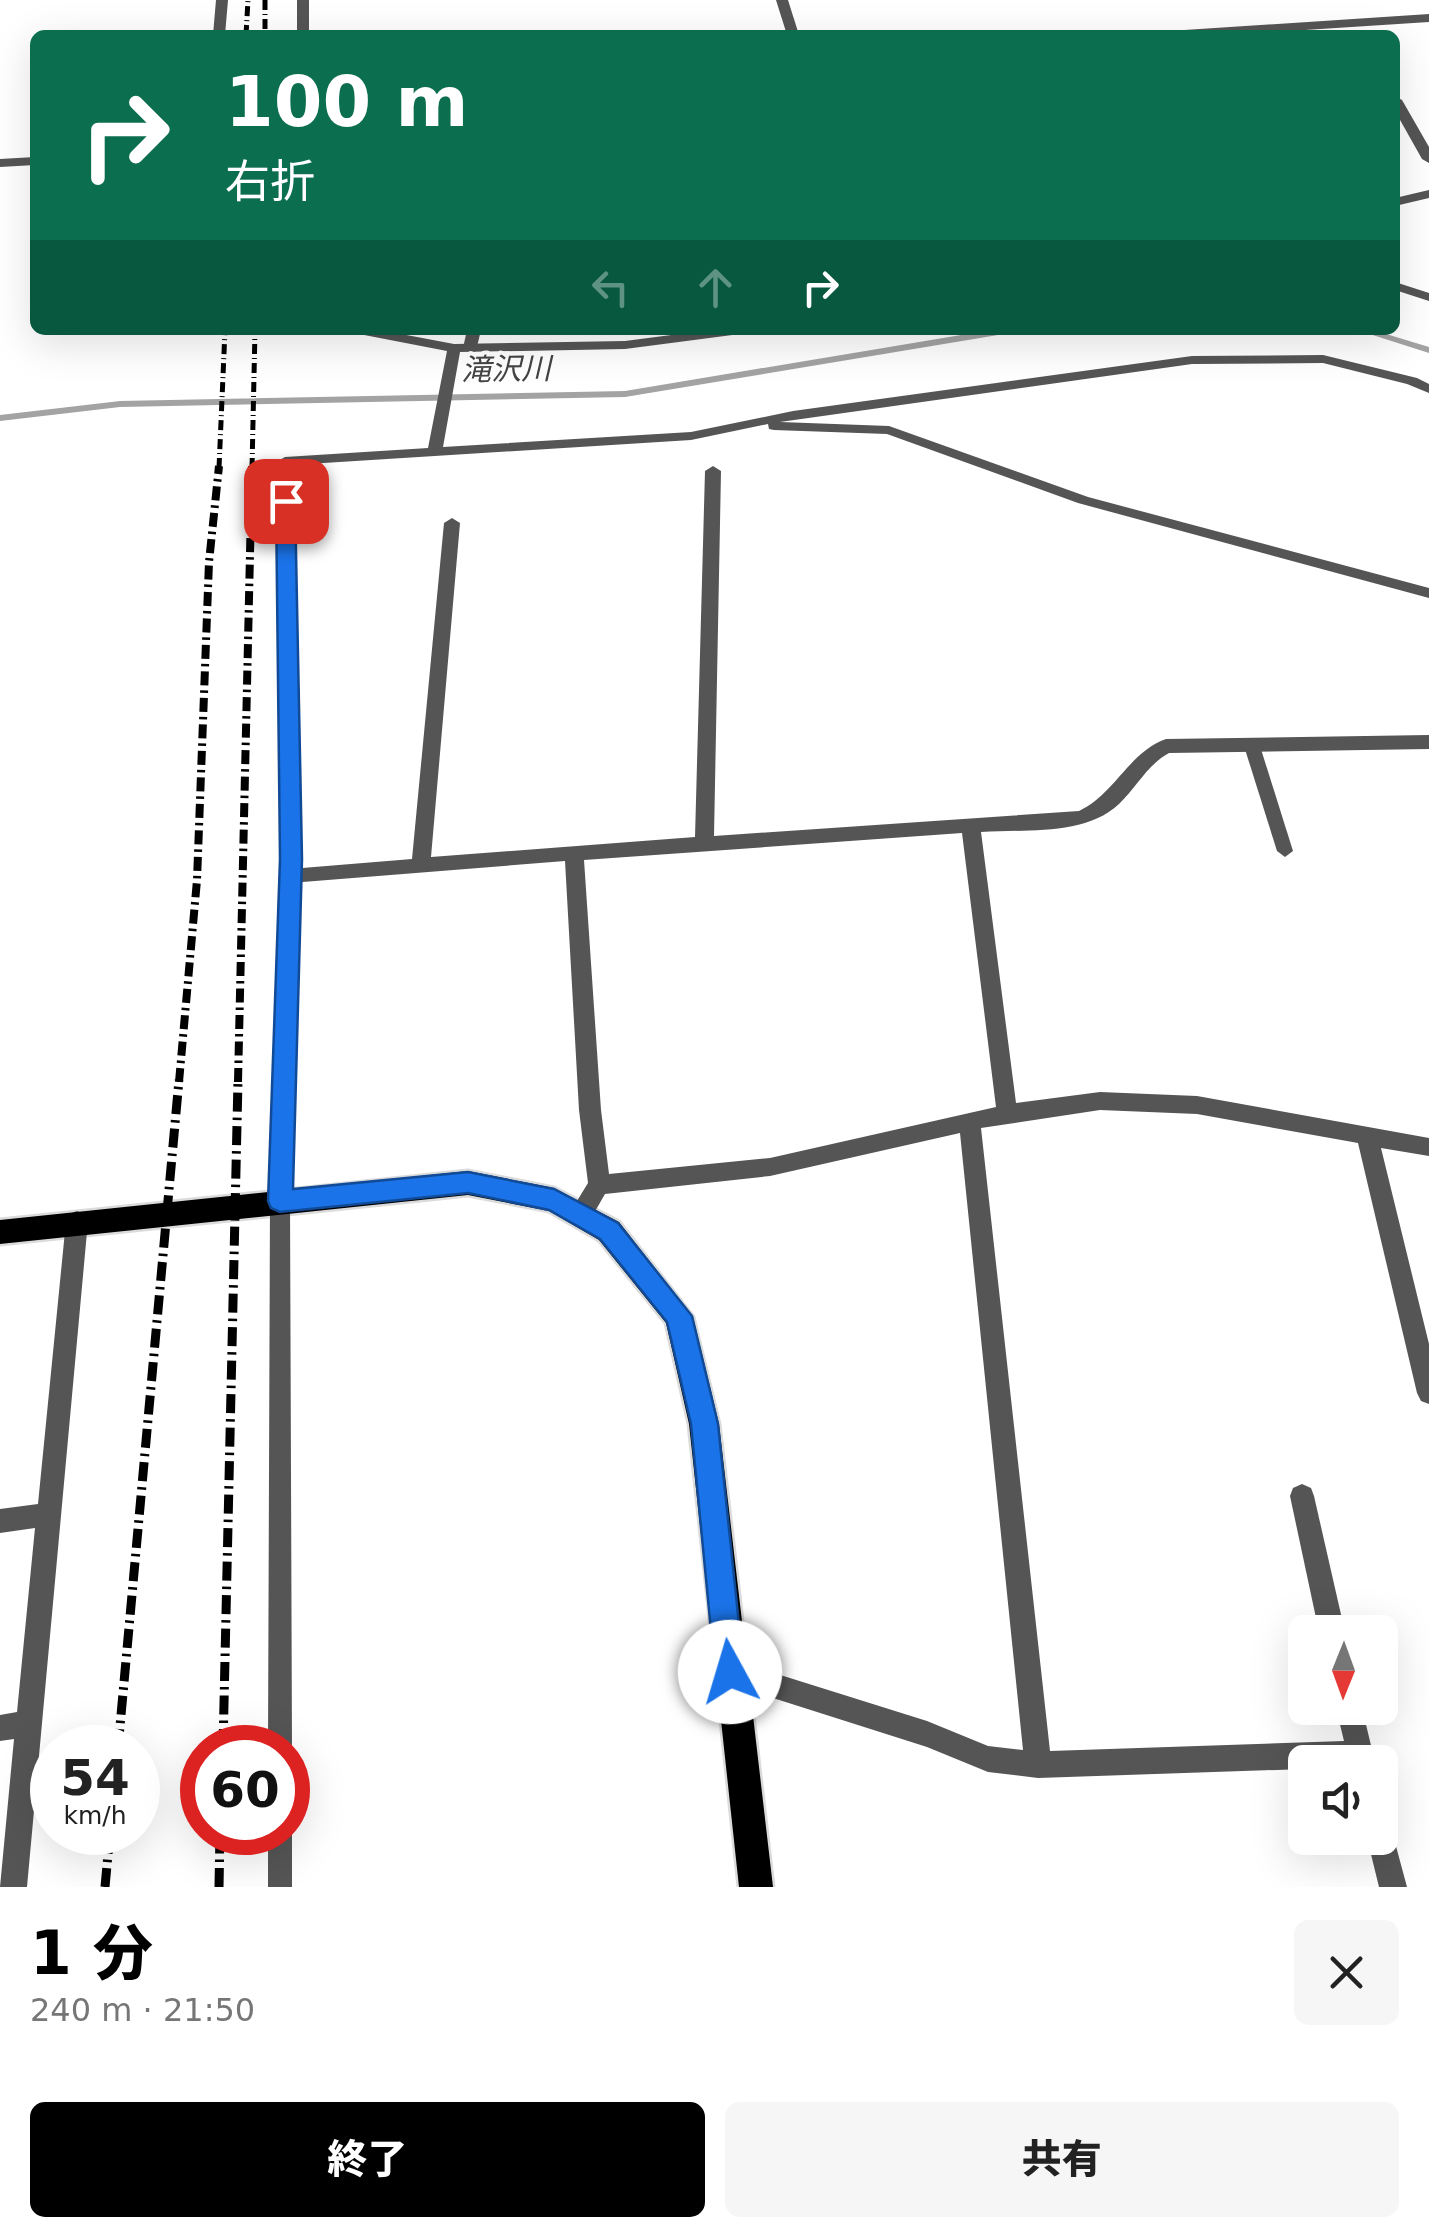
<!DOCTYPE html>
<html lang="ja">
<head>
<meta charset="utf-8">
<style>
	:root { --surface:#fff; --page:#f6f6f6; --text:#222; --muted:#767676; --accent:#000 }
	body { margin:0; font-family:"DejaVu Sans","Noto Sans JP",sans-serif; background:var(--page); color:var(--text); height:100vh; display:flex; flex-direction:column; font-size:38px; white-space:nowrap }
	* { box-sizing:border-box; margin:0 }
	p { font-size:32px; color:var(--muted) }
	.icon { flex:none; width:55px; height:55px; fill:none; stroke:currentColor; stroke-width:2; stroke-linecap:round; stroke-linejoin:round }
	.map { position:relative; height:1887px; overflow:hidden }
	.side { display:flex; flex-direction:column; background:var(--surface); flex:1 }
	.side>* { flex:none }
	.banner { position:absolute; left:30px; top:30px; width:1370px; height:305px; border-radius:15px; box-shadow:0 10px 40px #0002; background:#0b6e4f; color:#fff; overflow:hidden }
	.needle { width:65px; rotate:181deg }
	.controls { position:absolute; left:1288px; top:1615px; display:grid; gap:20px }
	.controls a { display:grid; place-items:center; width:110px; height:110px; border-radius:15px; background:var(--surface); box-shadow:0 10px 40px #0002; font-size:50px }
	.speed { position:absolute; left:30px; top:1725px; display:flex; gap:20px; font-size:50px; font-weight:700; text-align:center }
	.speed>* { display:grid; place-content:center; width:130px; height:130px; border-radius:50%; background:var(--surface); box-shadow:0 10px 40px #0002; line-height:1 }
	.speed small { font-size:25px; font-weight:400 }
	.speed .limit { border:15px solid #d22; background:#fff; color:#111 }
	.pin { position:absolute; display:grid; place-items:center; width:85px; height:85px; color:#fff; margin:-42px; border-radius:20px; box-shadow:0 5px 15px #0006 }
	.me { position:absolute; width:110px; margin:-55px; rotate:354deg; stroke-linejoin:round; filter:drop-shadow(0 0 8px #0008) }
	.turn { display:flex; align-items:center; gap:35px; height:210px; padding:0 30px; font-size:45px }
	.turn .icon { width:130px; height:130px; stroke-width:2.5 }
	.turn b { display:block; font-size:70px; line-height:85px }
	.lanes { display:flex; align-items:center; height:95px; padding:0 30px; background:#0003; justify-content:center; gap:50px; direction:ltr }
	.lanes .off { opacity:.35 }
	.round { display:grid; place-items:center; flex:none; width:105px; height:105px; border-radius:15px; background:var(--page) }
	.summary { display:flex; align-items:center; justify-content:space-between; height:170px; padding:0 30px }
	h1 { font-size:60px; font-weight:800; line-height:75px; color:var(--accent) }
	.button { display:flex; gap:20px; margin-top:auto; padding:20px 30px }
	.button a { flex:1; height:115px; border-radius:15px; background:var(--accent); color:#fff; font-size:40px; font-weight:800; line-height:115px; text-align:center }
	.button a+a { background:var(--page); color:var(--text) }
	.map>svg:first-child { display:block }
</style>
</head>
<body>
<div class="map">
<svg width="1429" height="1887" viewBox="0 0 1429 1887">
	<rect width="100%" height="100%" fill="#fff"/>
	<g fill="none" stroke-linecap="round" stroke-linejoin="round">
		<g fill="#a3a3a3" fill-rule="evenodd">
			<path d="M991,330H1015L1010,333L625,397L120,407L0,421V415L120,401L625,391Z"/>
			<path d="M1357,330H1373L1429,347V353Z"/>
		</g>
		<g stroke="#dbdbdb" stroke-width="5">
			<path id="primary" d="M468,1171L554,1188L619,1222L693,1317L719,1424L773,1887H739L689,1424L666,1323L599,1240L549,1211L468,1195L0,1244V1220Z"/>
		</g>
		<g fill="#555" fill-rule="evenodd">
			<path d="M1395,282L1429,293V301L1395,290Z"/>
			<path d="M352,330H380L454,344L625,341L710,330H747L740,334L625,349L460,352L443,447L691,432L793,411L1192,356L1323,355L1417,378L1429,384V393L1407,384L1323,363L1192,364L780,422L889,426L1088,497L1429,588V598L1078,503L887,434L774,430L769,429L768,424L691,440L292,465L299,859L290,1201L292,1748L288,1757V1748H268L270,1201L283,859L278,461L285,457L428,448L447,351L359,334Z"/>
			<path d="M1252,740L1260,746L1293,851L1285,857L1277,851L1244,746Z"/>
			<path d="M288,1823L292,1832V1887H268V1832H288Z"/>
		</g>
		<g fill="#555" fill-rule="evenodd">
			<path d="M216,0H228L225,35H213Z"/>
			<rect x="297" y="0" width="12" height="35"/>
			<path d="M776,0H788L799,35H787Z"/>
			<path d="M1429,14V22L1226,35H1163L1169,31Z"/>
			<path d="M1395,96L1402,100L1429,147V163L1422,159L1395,111Z"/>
			<path d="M35,157V165L0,167V159Z"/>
			<path d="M1429,190V198L1395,206V198Z"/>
			<path d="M467,330H481L476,351L471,353L463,348Z"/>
			<path d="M713,466L721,471L714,836L1079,811C1115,794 1129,752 1166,739L1429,735V749L1169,753C1147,765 1137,787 1119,804C1085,836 1026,829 981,832L1016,1103L1100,1092L1197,1096L1429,1138V1156L1381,1148L1429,1344V1404L1421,1401L1417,1393L1358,1143L1197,1114L1100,1110L981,1128L1050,1751L1344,1741L1336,1708H1362L1375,1762H1305V1769L1038,1778L988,1772L927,1747L720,1681L716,1672L720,1663L729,1659L927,1721L988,1746L1023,1750L960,1133L770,1176L605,1194C597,1207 590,1227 572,1221L569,1214L588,1183L579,1110L565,861L290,883L280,876L290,869L412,859L444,523L452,518L460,523L431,857L695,837L705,471ZM962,833L996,1107L770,1158L609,1174L601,1110L584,860Z"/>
			<path d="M77,1211L85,1214L88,1221L27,1887H0L14,1739L0,1741V1715L17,1712L35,1528L0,1533V1509L38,1504L66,1221L69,1214Z"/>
			<path d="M1302,1484L1311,1488L1314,1496L1345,1632H1319L1290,1496L1293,1488Z"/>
			<path d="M1380,1820L1390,1824L1407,1887H1379L1367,1838H1380Z"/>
		</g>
		<use href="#primary" fill="#000" fill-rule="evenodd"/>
		<g stroke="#000" stroke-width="5" stroke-dasharray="10 4 1 4" stroke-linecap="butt">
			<path d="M265,0V35"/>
			<path d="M246,35L248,0"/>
			<path d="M219,468L225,330"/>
			<path d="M252,468L255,330"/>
		</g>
		<g stroke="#000" stroke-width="8" stroke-dasharray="14 5 2.5 5" stroke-linecap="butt">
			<path d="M179,1082L197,880L209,562L219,466"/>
			<path d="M238,1082L252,466"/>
		</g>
		<g stroke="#000" stroke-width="9" stroke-dasharray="19 6 2.5 6" stroke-linecap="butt">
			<path d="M118,1748L179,1080"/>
			<path d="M223,1748L238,1080"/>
			<path d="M105,1887L110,1832"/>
			<path d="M219,1887L220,1832"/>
		</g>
	</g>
	<path fill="#1a73e8" stroke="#114b97" stroke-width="2.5" d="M286,495L295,501L302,859L293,1189L468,1172L554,1189L618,1223L692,1316L718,1424L744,1672L740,1682L730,1687L719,1682L715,1672L691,1424L667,1322L600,1239L549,1210L468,1193L280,1212L271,1208L268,1201L280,859L276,501Z"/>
	<g text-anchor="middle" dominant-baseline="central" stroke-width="8" stroke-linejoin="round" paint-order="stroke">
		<g font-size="30" font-style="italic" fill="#444" stroke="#fff">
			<text transform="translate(506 369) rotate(-1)">滝沢川</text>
		</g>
	</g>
</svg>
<div class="controls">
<a><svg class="needle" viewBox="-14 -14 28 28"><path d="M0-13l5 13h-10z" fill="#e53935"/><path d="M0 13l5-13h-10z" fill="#767676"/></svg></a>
<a><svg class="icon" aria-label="sound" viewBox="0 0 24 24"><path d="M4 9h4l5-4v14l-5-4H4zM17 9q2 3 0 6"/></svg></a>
</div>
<div class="speed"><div>54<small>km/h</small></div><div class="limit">60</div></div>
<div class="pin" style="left:286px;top:501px;background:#d93025"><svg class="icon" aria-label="arrive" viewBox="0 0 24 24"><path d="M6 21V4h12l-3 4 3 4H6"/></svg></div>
<svg class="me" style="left:730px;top:1672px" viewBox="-20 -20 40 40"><circle r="19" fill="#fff"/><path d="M0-13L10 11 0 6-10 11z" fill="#1a73e8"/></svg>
<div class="banner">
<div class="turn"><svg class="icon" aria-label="right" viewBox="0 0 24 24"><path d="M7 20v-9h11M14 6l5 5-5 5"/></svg><div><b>100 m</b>右折</div></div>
<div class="lanes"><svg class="icon off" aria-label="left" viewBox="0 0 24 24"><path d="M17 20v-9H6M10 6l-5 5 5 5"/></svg><svg class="icon off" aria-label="ahead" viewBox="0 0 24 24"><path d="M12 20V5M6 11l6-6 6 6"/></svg><svg class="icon" aria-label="right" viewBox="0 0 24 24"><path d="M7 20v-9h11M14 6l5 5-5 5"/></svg></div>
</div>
</div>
<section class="side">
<div class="summary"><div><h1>1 分</h1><p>240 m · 21:50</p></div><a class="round"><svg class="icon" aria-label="close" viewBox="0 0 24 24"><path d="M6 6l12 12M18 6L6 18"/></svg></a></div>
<div class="button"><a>終了</a><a>共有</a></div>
</section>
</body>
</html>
